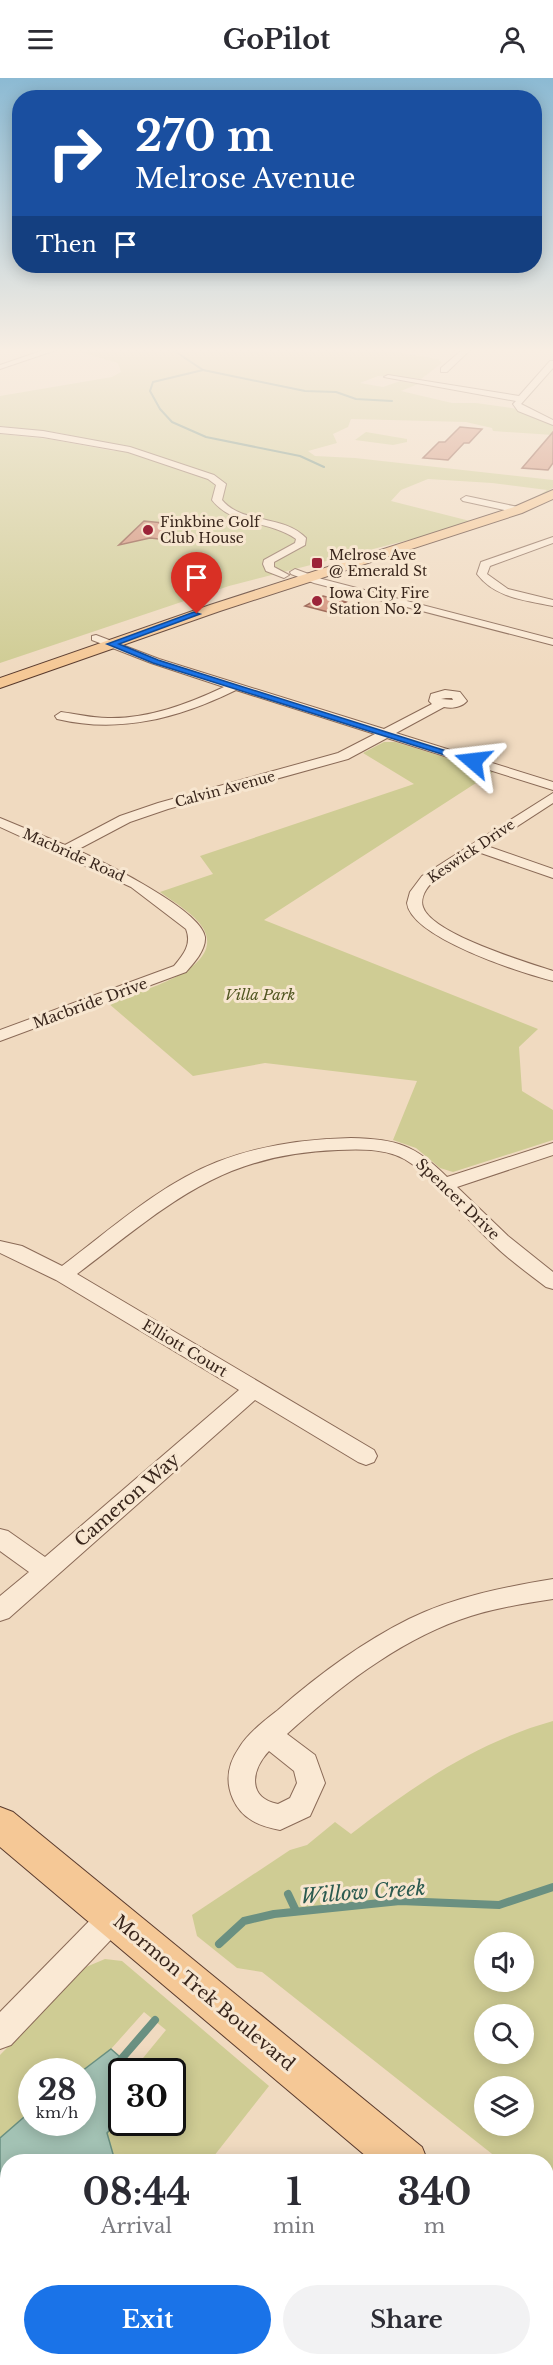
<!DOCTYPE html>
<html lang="en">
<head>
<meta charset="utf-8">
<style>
	:root { --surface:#fff; --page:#f2f2f3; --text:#2b2b33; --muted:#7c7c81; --accent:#1a73e8 }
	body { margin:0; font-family:"Libre Baskerville",serif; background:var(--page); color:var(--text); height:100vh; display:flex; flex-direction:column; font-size:22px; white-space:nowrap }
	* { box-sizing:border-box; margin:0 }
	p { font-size:20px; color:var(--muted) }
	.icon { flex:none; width:33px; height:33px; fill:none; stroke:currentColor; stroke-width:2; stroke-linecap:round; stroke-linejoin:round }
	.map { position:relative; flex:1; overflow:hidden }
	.panel { position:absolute; left:0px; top:2076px; width:554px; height:212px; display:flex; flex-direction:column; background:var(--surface); border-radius:24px 24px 0 0; box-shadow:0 3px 15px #0003 }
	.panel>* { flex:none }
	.hud { position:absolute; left:12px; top:12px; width:530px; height:183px; border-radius:24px; box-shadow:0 3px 15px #0003; background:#1a4fa0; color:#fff; overflow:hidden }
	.buttons { position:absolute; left:474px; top:1854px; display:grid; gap:12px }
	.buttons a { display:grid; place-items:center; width:60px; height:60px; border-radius:50%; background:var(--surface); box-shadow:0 3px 15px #0003; font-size:30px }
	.speed { position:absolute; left:18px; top:1980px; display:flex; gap:12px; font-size:30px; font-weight:700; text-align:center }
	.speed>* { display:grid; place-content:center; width:78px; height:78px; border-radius:50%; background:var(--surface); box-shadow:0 3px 15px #0003; line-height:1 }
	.speed small { font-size:15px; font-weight:400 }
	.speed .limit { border:3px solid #111; border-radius:9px; background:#fff; color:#111 }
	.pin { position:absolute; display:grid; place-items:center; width:51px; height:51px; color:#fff; margin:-62px -26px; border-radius:50% 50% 50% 0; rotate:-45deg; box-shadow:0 0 6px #0007 }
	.pin .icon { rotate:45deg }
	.me { position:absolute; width:66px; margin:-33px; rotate:287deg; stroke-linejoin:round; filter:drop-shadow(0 0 4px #0008) }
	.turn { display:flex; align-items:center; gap:21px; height:126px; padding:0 24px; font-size:27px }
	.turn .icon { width:78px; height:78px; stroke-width:2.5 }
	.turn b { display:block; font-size:42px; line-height:51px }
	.then { display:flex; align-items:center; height:57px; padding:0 24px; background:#0003; gap:12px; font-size:22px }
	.eta { display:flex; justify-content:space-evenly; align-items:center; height:102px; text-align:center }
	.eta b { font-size:36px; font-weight:700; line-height:42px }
	.button { display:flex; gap:12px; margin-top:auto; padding:12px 24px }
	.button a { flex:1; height:69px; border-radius:36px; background:var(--accent); color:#fff; font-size:24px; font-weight:700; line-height:69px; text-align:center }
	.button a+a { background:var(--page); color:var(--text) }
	header { display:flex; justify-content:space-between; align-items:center; height:78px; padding:0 24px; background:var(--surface); font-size:27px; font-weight:700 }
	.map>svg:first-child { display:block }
</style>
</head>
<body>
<header><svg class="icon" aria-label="menu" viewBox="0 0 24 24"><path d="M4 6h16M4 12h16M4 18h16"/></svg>GoPilot<svg class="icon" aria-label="person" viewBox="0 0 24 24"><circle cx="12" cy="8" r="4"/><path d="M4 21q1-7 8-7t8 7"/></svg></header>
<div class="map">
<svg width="553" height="2287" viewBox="0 0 553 2287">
	<rect width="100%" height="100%" fill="#f0dac0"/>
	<g fill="#cfcc94" fill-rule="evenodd">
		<path d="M73,272H385L438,281L442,285L421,301L378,298L360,305L383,309L400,303L418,306L401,313L452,325H476L518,331L553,347V357L493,353L492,350L466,344L351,341L348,349L333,356L337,365L308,373L315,378L355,380L553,402V410L532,422L547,412L492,405L428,401L401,412L391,423L470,443L506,433L428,457L229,508L0,585V356L49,361L114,373L133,370L59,355L0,348V318L112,299L121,294L118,285Z"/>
		<path d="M366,354L407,361V364L393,367L355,362Z"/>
		<path d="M384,664H395L493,694L264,842L538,951L519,969L522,1013L553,1032V1062L453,1094L440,1090L416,1070L393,1062L417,1003L265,985L193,998L108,925C134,915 228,892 203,850C194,835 173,824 160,814L213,796L200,778L414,706L363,675Z"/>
		<path d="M553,1643V2125L546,2119V2084L501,2083L262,1894L237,1890L197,1858L192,1837L290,1772L307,1767L335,1744L351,1756C413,1708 477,1664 553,1643ZM484,1864H524V1904H484ZM484,1936H524V1976H484ZM484,2008H524V2048H484Z"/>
		<path d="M105,1881L122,1883L269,2008L210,2083H115L107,2055L121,2040L122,2044H172V1994L136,1993L134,1991L166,1952L144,1934L111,1971L82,1993L32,1994L31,2033L0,2060V1977L86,1889Z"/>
	</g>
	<path fill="#a3c2b4" stroke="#6a9081" stroke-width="1.5" d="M111,1971L136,1993L122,1994L121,2040L107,2055L115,2083L8,2084V2262L0,2273V2060L31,2033L32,2044H82V1993Z"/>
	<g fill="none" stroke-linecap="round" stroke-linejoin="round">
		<g stroke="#6a9081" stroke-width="2">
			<path d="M173,272L203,292L153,304L150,313L160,331L172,344L206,359L300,378L324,389"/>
			<path d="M203,292L305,313L336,314L356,321L392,323"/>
		</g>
		<g stroke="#6a9081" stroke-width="8">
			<path d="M288,1816L296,1833"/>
			<path d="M219,1866L244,1843L274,1836L400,1823L499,1827L553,1809"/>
			<path d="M117,1986L155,1942"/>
		</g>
	</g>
	<g fill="#d08c74" stroke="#8b4e3c" stroke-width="1.5">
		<path d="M460,349L482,351L469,365H464L448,382L423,380L439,364H445Z"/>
		<path d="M553,354V385L548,392L522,390Z"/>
		<path d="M144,443L174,446L159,461L150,460L119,467Z"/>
		<path d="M323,518L346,524L328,534L305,528Z"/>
	</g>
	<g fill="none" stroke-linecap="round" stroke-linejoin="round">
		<g stroke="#8a6a57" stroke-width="2">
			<g id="minor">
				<path d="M44,272H56L0,291V287Z"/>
				<path d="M462,272H470L447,294H441V290Z"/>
				<path d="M550,283H553V290L521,326L553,342V347L518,333L513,326L516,323L384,299L388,297L519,318Z"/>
				<path d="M0,349L43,353L130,369L214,397L226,406L222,422C243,447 283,436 306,460L305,467L274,484V489L289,497L284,500L266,493L263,486L264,482L295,465L296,461C270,442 233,449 212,422L216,407L208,401L128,374L43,359L0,355Z"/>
				<path d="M466,418L518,429L523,432L518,435L463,423L461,421Z"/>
				<path d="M553,459V465L490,488L487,496L508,511L553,522V528C525,522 495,520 477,496L481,484Z"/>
				<path d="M295,491L322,501L553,561V567L314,505L291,496L290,494Z"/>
				<path d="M96,557L159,581L384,651L432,626L429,623L431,616L445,612L460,614L467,623C462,629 452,631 444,629L396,655L553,704V712L387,660L348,681L168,731L130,744L77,772C101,783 202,832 205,859C206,872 194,885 186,894L0,963V952L174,888C184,876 192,866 186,851L131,809L0,749V740L65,767L120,738L158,725L338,675L375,656L236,612C179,640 120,656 57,641L55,638L61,634C76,636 92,640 108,640C148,641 188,626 224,609L151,585L92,562V558ZM446,620H452L453,622L441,621Z"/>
				<path d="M553,715V725L487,768L553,791V800L478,774C462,785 436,796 426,812C423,817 421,824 423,829C432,856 526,884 553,893V903C522,895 411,860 407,825L410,814L422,798Z"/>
				<path d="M351,1060C397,1061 415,1067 447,1099L553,1065V1077L457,1109L508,1158L553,1194V1211L546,1209C528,1195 509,1182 493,1166C467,1142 439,1107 412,1086C391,1070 362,1071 338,1072C219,1076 167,1128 77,1196L374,1372L377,1378L374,1384L366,1387L358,1384L255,1322L9,1540L0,1543V1518L29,1494L0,1473V1451L8,1453L45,1479L239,1312L56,1202L0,1175V1163L22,1168L62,1188C111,1151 159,1107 217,1084C260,1067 306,1061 351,1060Z"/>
				<path d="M553,1501V1521C521,1526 489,1531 459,1542C395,1565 337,1611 287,1656L315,1677L325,1705L310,1738L280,1752C259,1748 242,1741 233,1721C225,1703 228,1686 239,1670C248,1655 264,1643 278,1632C318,1597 361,1565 409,1541C454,1519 504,1509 553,1501ZM269,1673L294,1693L297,1705L290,1720L278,1726C247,1720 251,1692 269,1673Z"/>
				<path d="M113,1825L123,1829L128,1839L123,1849L11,1967L0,1971V1934L103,1829Z"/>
			</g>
		</g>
		<g stroke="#58392c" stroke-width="2">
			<g id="major">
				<path d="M553,412V421L522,435L220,533L0,610V600L210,527L514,429Z"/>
				<path d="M0,1729L13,1734L422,2069L428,2084H373L0,1769Z"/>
				<path d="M546,2177L553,2179V2227L546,2225Z"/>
			</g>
		</g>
		<use href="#minor" fill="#fae9d4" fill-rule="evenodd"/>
		<use href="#major" fill="#f5c896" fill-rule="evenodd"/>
	</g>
	<linearGradient id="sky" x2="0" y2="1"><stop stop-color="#8cbad3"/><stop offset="0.46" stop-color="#f8eee3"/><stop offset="1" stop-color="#f8eee3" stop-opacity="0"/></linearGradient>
	<rect width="553" height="592" fill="url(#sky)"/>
	<path fill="#1a73e8" stroke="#114b97" stroke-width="1.5" d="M194,534L200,536L119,566L158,582L478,683L470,685L153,585L107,566Z"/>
	<g fill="#9c2439" stroke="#f7e6d0" stroke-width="2">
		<circle cx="148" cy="452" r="6"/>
		<rect x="311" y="479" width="12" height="12" rx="3"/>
		<circle cx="317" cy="523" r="6"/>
	</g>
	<g text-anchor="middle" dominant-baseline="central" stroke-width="6" stroke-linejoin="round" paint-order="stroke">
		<g font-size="14" fill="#39261c" stroke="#f7e6d0" text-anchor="start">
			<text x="160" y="444">Finkbine Golf<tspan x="160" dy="16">Club House</tspan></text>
			<text x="329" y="477">Melrose Ave<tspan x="329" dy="16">@ Emerald St</tspan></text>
			<text x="329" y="515">Iowa City Fire<tspan x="329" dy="16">Station No. 2</tspan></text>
		</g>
		<g font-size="14" fill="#39261c" stroke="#f7e6d0">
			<text transform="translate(225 711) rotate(-15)">Calvin Avenue</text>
			<text transform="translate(471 773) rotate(-34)">Keswick Drive</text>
			<text transform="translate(74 777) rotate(24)">Macbride Road</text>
		</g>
		<g font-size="15" font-style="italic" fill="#525722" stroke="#f7e6d0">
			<text x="260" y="916">Villa Park</text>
		</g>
		<g font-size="15" fill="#39261c" stroke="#f7e6d0">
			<text transform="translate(90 925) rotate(-20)">Macbride Drive</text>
			<text transform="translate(458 1121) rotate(44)">Spencer Drive</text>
			<text transform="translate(185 1270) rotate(31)">Elliott Court</text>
		</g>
		<g font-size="18" fill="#39261c" stroke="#f7e6d0">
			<text transform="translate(127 1422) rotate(-41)">Cameron Way</text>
			<text transform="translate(204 1915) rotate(40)">Mormon Trek Boulevard</text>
		</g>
		<g font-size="20" font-style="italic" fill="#2b5a4f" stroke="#f7e6d0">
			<text transform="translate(363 1814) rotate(-4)">Willow Creek</text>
		</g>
	</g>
</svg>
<div class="buttons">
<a><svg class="icon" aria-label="sound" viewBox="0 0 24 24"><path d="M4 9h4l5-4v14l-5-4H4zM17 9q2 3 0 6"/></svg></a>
<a><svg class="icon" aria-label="search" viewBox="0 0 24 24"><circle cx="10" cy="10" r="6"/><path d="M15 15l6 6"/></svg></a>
<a><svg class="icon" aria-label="layers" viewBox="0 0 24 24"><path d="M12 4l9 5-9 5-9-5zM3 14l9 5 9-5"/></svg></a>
</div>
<div class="speed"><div>28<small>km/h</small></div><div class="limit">30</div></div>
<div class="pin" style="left:197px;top:536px;background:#d93025"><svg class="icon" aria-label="arrive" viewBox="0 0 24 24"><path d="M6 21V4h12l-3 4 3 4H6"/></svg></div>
<svg class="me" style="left:473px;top:683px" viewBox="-20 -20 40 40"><path d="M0-17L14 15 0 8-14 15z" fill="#1a73e8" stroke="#fff" stroke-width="4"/></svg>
<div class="hud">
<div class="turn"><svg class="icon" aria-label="right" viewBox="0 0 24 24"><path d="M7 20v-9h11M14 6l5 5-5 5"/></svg><div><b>270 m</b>Melrose Avenue</div></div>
<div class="then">Then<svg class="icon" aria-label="arrive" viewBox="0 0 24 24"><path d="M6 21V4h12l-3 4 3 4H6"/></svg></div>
</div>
<section class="panel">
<div class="eta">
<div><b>08:44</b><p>Arrival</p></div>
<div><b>1</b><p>min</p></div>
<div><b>340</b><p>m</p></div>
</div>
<div class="button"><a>Exit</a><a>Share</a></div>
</section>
</div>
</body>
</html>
